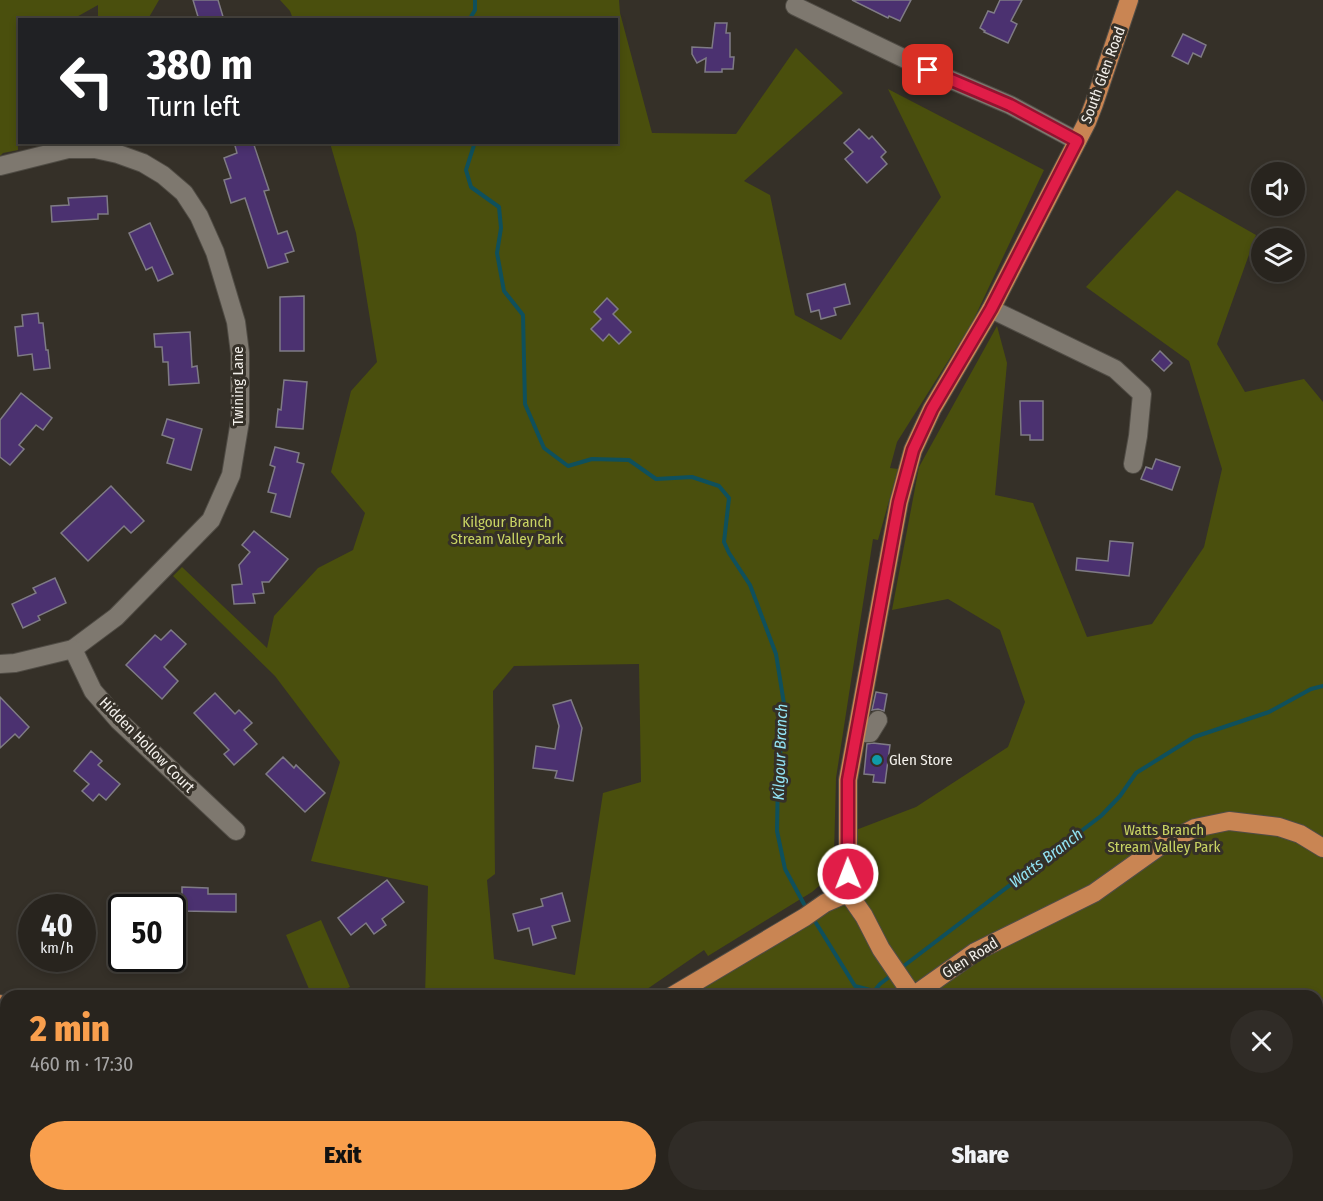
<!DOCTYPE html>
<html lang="en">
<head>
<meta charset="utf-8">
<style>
	:root { --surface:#28241e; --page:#302c27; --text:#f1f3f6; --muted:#a5a4a4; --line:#44413c; --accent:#f99f4d }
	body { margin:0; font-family:"Fira Sans Condensed",sans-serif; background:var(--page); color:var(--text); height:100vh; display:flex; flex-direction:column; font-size:22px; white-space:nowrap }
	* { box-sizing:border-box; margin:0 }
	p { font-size:20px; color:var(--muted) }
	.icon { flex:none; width:33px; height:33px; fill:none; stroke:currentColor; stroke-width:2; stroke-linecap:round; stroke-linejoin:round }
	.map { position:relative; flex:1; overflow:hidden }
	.details { position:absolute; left:0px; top:990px; width:1323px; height:212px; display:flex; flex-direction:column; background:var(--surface); border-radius:18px 18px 0 0; box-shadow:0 3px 9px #0003,0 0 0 2px var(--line) }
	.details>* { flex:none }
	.hud { position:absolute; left:18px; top:18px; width:600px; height:126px; border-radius:0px; box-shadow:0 3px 9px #0003,0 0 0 2px var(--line); background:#202124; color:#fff; overflow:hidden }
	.controls { position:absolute; left:1251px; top:162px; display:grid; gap:12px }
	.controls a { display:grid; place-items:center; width:54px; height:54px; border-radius:50%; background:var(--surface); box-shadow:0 3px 9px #0003,0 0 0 2px var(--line); font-size:30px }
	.speed { position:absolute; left:18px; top:894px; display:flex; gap:12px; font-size:30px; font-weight:700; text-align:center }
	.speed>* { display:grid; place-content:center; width:78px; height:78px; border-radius:50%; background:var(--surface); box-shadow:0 3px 9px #0003,0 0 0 2px var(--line); line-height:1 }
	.speed small { font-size:15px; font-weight:400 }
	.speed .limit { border:3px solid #111; border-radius:9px; background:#fff; color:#111 }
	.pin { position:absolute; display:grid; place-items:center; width:51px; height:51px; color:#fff; margin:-26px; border-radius:12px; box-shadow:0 3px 9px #0006 }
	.me { position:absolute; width:66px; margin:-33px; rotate:359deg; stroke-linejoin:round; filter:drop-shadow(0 0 4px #0008) }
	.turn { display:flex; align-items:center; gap:21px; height:126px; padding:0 30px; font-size:27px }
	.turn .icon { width:78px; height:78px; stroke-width:2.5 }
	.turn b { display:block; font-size:42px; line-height:51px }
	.round { display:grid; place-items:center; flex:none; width:63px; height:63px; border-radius:32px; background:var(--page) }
	.overview { display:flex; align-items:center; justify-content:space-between; height:102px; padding:0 30px }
	h1 { font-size:36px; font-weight:800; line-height:45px; color:var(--accent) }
	.primary-button { display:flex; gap:12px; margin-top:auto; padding:12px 30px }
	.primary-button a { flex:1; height:69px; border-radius:36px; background:var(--accent); color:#111; font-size:24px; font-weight:800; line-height:69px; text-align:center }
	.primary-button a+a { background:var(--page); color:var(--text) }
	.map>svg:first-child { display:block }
</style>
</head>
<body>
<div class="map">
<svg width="1323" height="1201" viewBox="0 0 1323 1201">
	<rect width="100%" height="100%" fill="#353028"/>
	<g fill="#4a4f0d" fill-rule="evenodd">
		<path d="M0,0H159L148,19H98V5L73,19L20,20V85L16,99L18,150L3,153L0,156Z"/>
		<path d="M280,0H619L620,13L652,133L736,134L796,48L843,93L744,181L770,195L795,315L841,340L941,197L888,89L1044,170L972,323L897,442L890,468L898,469L878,540L873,539L836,778L834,854L833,863L827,877L819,886L812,892L708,956L704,950L637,996H425L428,886L311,861L340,762L275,676L173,576L182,567L267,648L274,616L318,568L353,550L365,513L331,472L351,391L377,362L356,233L330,143L616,142V20L293,19L290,11ZM639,664L641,782L603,793L575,975L494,959L487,880L495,874L493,691L514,666Z"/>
		<path d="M1177,190L1256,235L1217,344L1245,392L1304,379L1323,402V1195L1317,1188V996H672L848,893V833L916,807L1008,747L1025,702L1000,630L948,599L892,610L919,467L997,326L1007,363L995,495L1033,503L1087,637L1152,624L1204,547L1222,469L1189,361L1086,287Z"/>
		<path d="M321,920L350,987L330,996H312L286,935Z"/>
		<path d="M347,1196H822L820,1201H346Z"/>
		<path d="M960,1196H999L997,1201H958Z"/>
	</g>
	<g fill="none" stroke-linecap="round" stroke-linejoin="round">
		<g stroke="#0f505c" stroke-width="4">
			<path d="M469,20L475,10V0"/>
			<path d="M475,142L466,170L471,187L499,207L501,228L497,253L504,291L523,315L525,404L544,448L568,466L592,459L629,460L656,479L692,477L719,486L729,498L724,542L729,553L750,585L776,654L785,710L778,773L777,831L785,869L804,904"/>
			<path d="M816,923L855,986L874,991"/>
			<path d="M901,968L1101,816L1120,796L1136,773L1194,737L1269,712L1311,689L1323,686"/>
			<path d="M870,996L880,984L893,974"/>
			<path d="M460,1201L470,1196"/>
		</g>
	</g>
	<g fill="#4b3170" stroke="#7f7b85" stroke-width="1.5">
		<path d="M193,0H218L224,20H199Z"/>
		<path d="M852,0H911L900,21L889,16L888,18Z"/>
		<path d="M1000,0H1022L1011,21L1017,24L1008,43L984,32L985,31L980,28L988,11L994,13Z"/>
		<path d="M715,23H727L726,33H730V57H734L733,69H722V72H705L706,58L697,63L692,54V47L712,48Z"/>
		<path d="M1183,34L1206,45L1201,57L1193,53L1188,64L1172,56Z"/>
		<path d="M859,129L869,139L872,136L886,152L881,157L887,164L867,183L845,159L853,152L844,143Z"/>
		<path d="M234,142H253L269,190L264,191L278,234L287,231L294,251L285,254L288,262L268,268L245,198L231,203L224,180L231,178L224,158L237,153Z"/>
		<path d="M107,196L108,214H98V219L52,222L51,206L69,205L68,198Z"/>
		<path d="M150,223L173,274L158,281L152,267L146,270L129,233Z"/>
		<path d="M845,284L850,304L834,308L836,315L821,319L819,310L811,312L807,294Z"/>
		<path d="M304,296V351H280V297Z"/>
		<path d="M607,298L618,309L613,314L631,332L619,344L609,334L603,341L591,329L601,319L594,312Z"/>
		<path d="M38,313L39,323H43L46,350H48L50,368L34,370L32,354L18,356L15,327L23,326L22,315Z"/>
		<path d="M190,332L192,367L197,366L199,383L169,385L168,362H163L162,347H155L154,334Z"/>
		<path d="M1160,351L1172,363L1164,371L1152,360Z"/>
		<path d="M284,380L307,382L303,429L276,427L278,409L281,410Z"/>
		<path d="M21,393L52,418L43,430L36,425L19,445L24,449L10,465L0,457V420Z"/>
		<path d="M1020,401H1043V440H1030V435H1021Z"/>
		<path d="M167,419L202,429L191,470L167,463L174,439L162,435Z"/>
		<path d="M275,447L299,453L297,462L304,464L290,517L271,512L276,494L268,492L275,467L270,465Z"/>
		<path d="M1156,459L1180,467L1172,490L1141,479L1146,467L1152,469Z"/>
		<path d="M111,486L144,521L131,533L124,526L88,561L61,533Z"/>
		<path d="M254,531L288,559L269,582H262L264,593L253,594L255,603L234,604L232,585L242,584L239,565L250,552L242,545Z"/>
		<path d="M1110,541L1133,543L1129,576L1076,570L1077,558L1108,561Z"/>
		<path d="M55,578L66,603L38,616L40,620L23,628L12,604L36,593L33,588Z"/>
		<path d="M171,630L186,644L164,667L178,681L162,699L126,665L155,635L161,640Z"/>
		<path d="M876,692L887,694L884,711L878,709L872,710Z"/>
		<path d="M215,693L235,714L239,710L252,723L244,730L257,744L234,765L224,754L229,750L194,713Z"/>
		<path d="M0,697L29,727L19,738L15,734L0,748Z"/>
		<path d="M571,700L582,728L573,781L555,778L557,771L533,768L536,746L555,749L559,726L553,705Z"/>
		<path d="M873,743L890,745L885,783L873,782L874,775L864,774L867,744Z"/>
		<path d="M91,751L102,761L98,765L120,784L106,800L99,794L93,801L82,791L89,784L74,771Z"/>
		<path d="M283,757L294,768L296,765L325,793L305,812L266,774Z"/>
		<path d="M387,880L404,902L382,919L386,925L374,934L366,923L351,935L338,918Z"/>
		<path d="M182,887L208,888V894H236V912L182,911Z"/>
		<path d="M562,893L570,921L552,926L556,938L533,945L529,928L518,931L513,914L543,906L541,899Z"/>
	</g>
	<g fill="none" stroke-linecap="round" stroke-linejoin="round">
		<g stroke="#504c45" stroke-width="20">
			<g id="minor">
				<path d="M795,6L928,70L1010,105L1077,141"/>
				<path d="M0,166L68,149H95L118,154L143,163L163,175L184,193L199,216L215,252L236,322L240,353V421L231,475L211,520L116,617L73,649L15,663L0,664"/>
				<path d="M991,309L1115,369L1142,394L1138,436L1133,464"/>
				<path d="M73,649L93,691L119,721L236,831"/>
				<path d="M857,733H870L878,720"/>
			</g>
		</g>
		<g stroke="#504c45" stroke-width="20">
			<g id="major">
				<path d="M848,893V780L899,502L913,450L932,409L991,309L1087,122L1094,104L1129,0"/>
				<path d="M848,893L864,916L881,949L913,996"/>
				<path d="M672,996L805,917L825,903L848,893"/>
				<path d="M913,996L975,952L1094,893L1160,846L1195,828L1229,821L1279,827L1300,834L1323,848"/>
				<path d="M0,1004L6,1010"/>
				<path d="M825,1201L826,1196"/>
			</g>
		</g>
		<use href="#minor" stroke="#7e786f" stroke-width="18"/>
		<use href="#major" stroke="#c98553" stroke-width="18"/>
	</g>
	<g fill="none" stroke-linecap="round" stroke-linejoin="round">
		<g stroke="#92132f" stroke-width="15">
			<path id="route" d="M848,874V780L899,502L913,450L932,409L991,309L1077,141L1010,105L928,70"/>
		</g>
		<use href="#route" stroke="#e11d48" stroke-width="10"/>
	</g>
	<circle fill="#0f9aa8" stroke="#353028" stroke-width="2" cx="877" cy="760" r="6"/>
	<g text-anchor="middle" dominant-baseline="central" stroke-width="6" stroke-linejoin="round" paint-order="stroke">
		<g font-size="15" fill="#f3f0eb" stroke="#353028">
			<text transform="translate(1103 75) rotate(-70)">South Glen Road</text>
			<text transform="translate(238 386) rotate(-90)">Twining Lane</text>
			<text transform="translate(147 745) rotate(45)">Hidden Hollow Court</text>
			<text transform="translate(970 958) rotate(-32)">Glen Road</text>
		</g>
		<g font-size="15" fill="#c8d363" stroke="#353028">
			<text x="507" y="522">Kilgour Branch<tspan x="507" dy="17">Stream Valley Park</tspan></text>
			<text x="1164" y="830">Watts Branch<tspan x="1164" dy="17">Stream Valley Park</tspan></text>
		</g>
		<g font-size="15" fill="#f3f0eb" stroke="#353028" text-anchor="start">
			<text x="889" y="760">Glen Store</text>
		</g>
		<g font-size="16" font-style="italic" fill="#93e4f5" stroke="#353028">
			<text transform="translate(780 752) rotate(-88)">Kilgour Branch</text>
			<text transform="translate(1046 858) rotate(-37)">Watts Branch</text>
		</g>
	</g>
</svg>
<div class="controls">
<a><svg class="icon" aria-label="sound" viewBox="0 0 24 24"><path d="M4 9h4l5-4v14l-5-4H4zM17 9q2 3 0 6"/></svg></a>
<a><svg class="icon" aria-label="layers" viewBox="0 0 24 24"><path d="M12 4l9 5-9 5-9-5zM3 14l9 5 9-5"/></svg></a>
</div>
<div class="speed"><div>40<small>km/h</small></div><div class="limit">50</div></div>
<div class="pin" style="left:928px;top:70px;background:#d93025"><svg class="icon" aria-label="arrive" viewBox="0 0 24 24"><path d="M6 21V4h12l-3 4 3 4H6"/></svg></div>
<svg class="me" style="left:848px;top:874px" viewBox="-20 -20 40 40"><circle r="17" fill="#e11d48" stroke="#fff" stroke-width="3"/><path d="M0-11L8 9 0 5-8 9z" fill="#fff"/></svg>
<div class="hud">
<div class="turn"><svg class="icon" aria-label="left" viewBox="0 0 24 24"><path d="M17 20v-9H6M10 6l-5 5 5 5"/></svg><div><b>380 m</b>Turn left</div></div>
</div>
<section class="details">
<div class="overview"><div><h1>2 min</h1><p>460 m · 17:30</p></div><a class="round"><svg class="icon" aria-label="close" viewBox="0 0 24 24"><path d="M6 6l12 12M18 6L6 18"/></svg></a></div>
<div class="primary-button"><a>Exit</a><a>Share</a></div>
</section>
</div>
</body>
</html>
